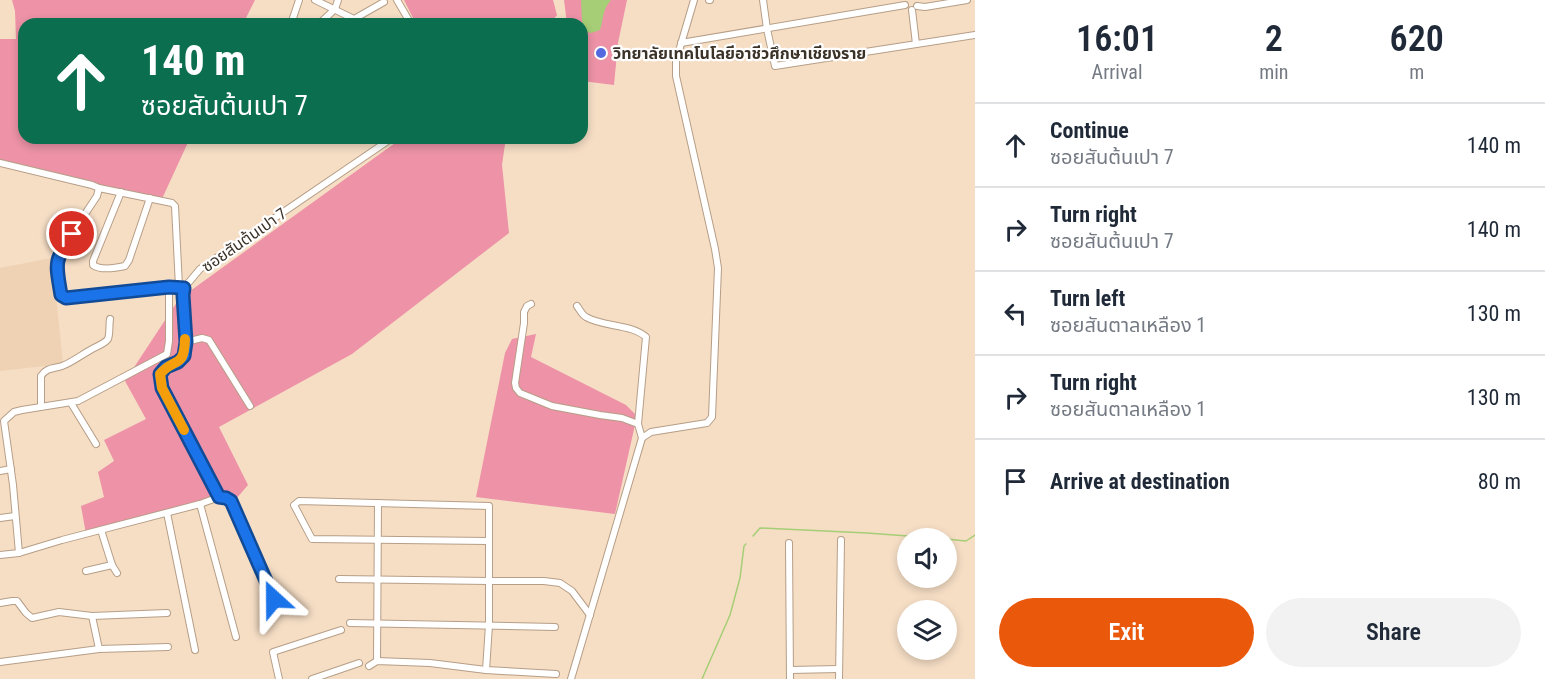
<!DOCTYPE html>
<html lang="en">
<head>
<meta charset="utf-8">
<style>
	:root { --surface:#fff; --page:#f2f2f3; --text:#1f2937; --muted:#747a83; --line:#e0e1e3; --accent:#ea580c }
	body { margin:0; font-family:"Roboto Condensed","Noto Sans Thai",sans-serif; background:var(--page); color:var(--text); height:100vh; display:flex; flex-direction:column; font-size:22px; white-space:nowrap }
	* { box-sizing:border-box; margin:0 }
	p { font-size:20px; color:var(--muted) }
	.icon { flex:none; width:33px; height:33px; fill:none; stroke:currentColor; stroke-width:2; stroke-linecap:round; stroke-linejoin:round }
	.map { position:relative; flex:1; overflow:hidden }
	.panel { display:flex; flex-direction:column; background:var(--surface); width:570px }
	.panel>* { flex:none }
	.top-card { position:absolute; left:18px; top:18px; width:570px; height:126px; border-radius:18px; box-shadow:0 3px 9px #0003; background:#0b6e4f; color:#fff; overflow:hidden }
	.controls { position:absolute; left:897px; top:528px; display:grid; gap:12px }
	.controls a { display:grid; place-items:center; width:60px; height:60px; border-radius:50%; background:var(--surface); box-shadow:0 3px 9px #0003; font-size:30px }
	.pin { position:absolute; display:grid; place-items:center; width:51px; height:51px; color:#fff; margin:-26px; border:3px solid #fff; border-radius:50%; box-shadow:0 2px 6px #0007 }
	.me { position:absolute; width:66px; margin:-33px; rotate:336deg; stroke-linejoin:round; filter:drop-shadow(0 0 4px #0008) }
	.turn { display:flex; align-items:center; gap:21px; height:126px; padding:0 24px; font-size:27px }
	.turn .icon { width:78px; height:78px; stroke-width:2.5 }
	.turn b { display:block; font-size:42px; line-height:51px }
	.eta { display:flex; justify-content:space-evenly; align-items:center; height:102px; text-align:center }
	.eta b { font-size:36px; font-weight:600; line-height:42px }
	.primary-button { display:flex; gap:12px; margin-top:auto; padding:12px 24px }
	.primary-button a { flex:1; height:69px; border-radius:36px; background:var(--accent); color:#fff; font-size:24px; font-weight:600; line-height:69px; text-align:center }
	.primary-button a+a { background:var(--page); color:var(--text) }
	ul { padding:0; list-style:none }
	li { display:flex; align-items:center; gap:18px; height:84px; padding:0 24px; border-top:2px solid var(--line) }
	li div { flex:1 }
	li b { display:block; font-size:22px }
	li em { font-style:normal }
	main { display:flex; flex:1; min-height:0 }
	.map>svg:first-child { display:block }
</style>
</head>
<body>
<main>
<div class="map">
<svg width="975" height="679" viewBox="0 0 975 679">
	<rect width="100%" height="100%" fill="#f6dec5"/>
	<path fill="#efd1b3" d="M52,258L63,364L0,371V268Z"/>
	<g fill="#ed92a7">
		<path d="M12,0H255L243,24H24V138H190L161,201L0,163V39H16L15,11Z"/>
		<path d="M404,0H553L557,15L550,24H416Z"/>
		<path d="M564,0H627L618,43L614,85L582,81V24H567Z"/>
		<path d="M402,138H492L505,144L502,165L509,233L352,354L219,427L248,485L236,499L219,497L86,534L81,506L104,497L98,472L114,461L104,440L146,419L125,381L179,299Z"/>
		<path d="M536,334L531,357L626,405L637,416L615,514L476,497L505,353L512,339Z"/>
	</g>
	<path fill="#a6ce76" d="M581,0H611C602,10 604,18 600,30L591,33L584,31L582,20Z"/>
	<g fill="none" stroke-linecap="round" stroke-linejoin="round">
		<g stroke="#a6ce76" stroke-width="1.5">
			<path d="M753,536L760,528L867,533L935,538"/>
			<path d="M946,539L966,541L975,535"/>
			<path d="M702,679L730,615L740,578L744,546L746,544"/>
		</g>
		<g stroke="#b69e87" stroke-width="8">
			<g id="minor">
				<path d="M315,0L354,19L384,2"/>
				<path d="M397,0L411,24"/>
				<path d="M709,0H710"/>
				<path d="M763,0L767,29L775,66L975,35"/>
				<path d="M917,6L925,7L967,0"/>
				<path d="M912,10L916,44"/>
				<path d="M291,24L299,0"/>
				<path d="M319,24L335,9L338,0"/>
				<path d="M681,43L905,5"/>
				<path d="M0,163L92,185L99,188L97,196L59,253L56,263L61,295L66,298L169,287L184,288"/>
				<path d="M99,188L172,203L175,206L179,287"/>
				<path d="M121,192L93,261V265C101,271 116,268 125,266L129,260L150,198"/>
				<path d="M531,304L527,306L524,312V323L515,383L516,388L520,393L552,406L600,415L622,418L638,424"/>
				<path d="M577,306C580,310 582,315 586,317C603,327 632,324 646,337L638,424L642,438"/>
				<path d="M186,342L202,338L209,340L250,406"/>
				<path d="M71,403L96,444"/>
				<path d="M41,406V376C47,367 53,369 62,366C73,362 85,352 96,347C100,345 105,343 108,339C110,334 109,325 110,319"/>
				<path d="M0,471L11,469"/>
				<path d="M219,497L226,498L231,501L274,599"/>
				<path d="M200,504L236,637"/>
				<path d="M167,513L195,650"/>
				<path d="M0,518L15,516"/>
				<path d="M101,530L112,565L117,573"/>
				<path d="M789,543L790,679"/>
				<path d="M19,553L13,485L4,421L14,412L22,410L78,401L167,354L169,341V287"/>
				<path d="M0,555L19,553L62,540L200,504L219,497L162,388L160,374L166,367L178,362L184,356L186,342L183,295L184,288L200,269L392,138"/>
				<path d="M86,571L112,565"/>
				<path d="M339,579L489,581H544L560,583L572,591L590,615"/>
				<path d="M0,603L12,601H17L26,613L32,618L59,612L92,616L167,613"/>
				<path d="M92,616L99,649"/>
				<path d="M350,623L555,627"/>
				<path d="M377,661L378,503"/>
				<path d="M0,662L99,649L168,647"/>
				<path d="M369,666L377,661L430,663L486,670L556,674"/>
				<path d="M486,670L489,625V506L299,501L294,505L312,539L489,541"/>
				<path d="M790,670L839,669"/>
				<path d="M279,679L273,652L341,630"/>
				<path d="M312,679L359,663"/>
				<path d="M571,679L642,438L651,432L707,423L712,417L718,268L715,249L676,76V61L694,0"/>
				<path d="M839,679L841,540"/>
			</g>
		</g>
		<use href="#minor" stroke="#fff" stroke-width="6"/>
	</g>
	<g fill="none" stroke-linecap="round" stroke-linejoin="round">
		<g stroke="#114b97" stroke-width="15">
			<path id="route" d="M72,234C53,263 56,263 61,295L66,298L169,287L184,288L183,295L186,342L184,356L178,362L166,367L160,374L162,388L219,497L226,498L231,501L274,599"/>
		</g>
		<use href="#route" stroke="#1a73e8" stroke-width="10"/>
		<path stroke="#f59e0b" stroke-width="10" d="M184,430L162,388L160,374C175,356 184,370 185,339"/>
	</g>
	<circle fill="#5469df" stroke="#fff" stroke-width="2" cx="601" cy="53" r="6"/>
	<g text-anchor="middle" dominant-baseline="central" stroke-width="4.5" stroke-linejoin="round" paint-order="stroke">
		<g font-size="16" font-weight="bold" fill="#3b3228" stroke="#fff" text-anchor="start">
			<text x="613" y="53">วิทยาลัยเทคโนโลยีอาชีวศึกษาเชียงราย</text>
		</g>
		<g font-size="16" fill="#3b3228" stroke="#fff">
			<text transform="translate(244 240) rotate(-35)">ซอยสันต้นเปา 7</text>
		</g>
	</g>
</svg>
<div class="controls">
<a><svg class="icon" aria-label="sound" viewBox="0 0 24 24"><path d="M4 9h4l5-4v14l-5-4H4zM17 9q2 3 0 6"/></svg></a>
<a><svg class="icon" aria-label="layers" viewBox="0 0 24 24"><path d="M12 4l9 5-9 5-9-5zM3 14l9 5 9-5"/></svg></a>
</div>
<div class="pin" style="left:72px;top:234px;background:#d93025"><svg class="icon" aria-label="arrive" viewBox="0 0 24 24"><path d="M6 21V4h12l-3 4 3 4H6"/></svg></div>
<svg class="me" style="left:274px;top:599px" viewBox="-20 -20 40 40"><path d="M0-17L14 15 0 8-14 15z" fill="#1a73e8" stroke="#fff" stroke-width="4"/></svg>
<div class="top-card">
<div class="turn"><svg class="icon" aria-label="ahead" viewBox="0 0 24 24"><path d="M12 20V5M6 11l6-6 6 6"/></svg><div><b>140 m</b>ซอยสันต้นเปา 7</div></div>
</div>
</div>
<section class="panel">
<div class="eta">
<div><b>16:01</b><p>Arrival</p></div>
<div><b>2</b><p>min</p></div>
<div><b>620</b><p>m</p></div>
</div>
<ul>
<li><svg class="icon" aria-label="ahead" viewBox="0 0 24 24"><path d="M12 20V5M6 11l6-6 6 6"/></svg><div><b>Continue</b><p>ซอยสันต้นเปา 7</p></div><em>140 m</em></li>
<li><svg class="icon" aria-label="right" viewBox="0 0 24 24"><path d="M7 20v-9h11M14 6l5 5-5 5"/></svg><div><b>Turn right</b><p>ซอยสันต้นเปา 7</p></div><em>140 m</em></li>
<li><svg class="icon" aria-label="left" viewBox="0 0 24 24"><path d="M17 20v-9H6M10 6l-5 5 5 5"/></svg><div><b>Turn left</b><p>ซอยสันตาลเหลือง 1</p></div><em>130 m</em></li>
<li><svg class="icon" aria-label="right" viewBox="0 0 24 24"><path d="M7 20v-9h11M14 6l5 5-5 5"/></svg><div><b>Turn right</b><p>ซอยสันตาลเหลือง 1</p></div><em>130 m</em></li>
<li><svg class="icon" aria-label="arrive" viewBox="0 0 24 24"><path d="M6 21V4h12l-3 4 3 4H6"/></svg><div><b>Arrive at destination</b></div><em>80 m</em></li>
</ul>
<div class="primary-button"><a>Exit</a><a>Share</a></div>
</section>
</main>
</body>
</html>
